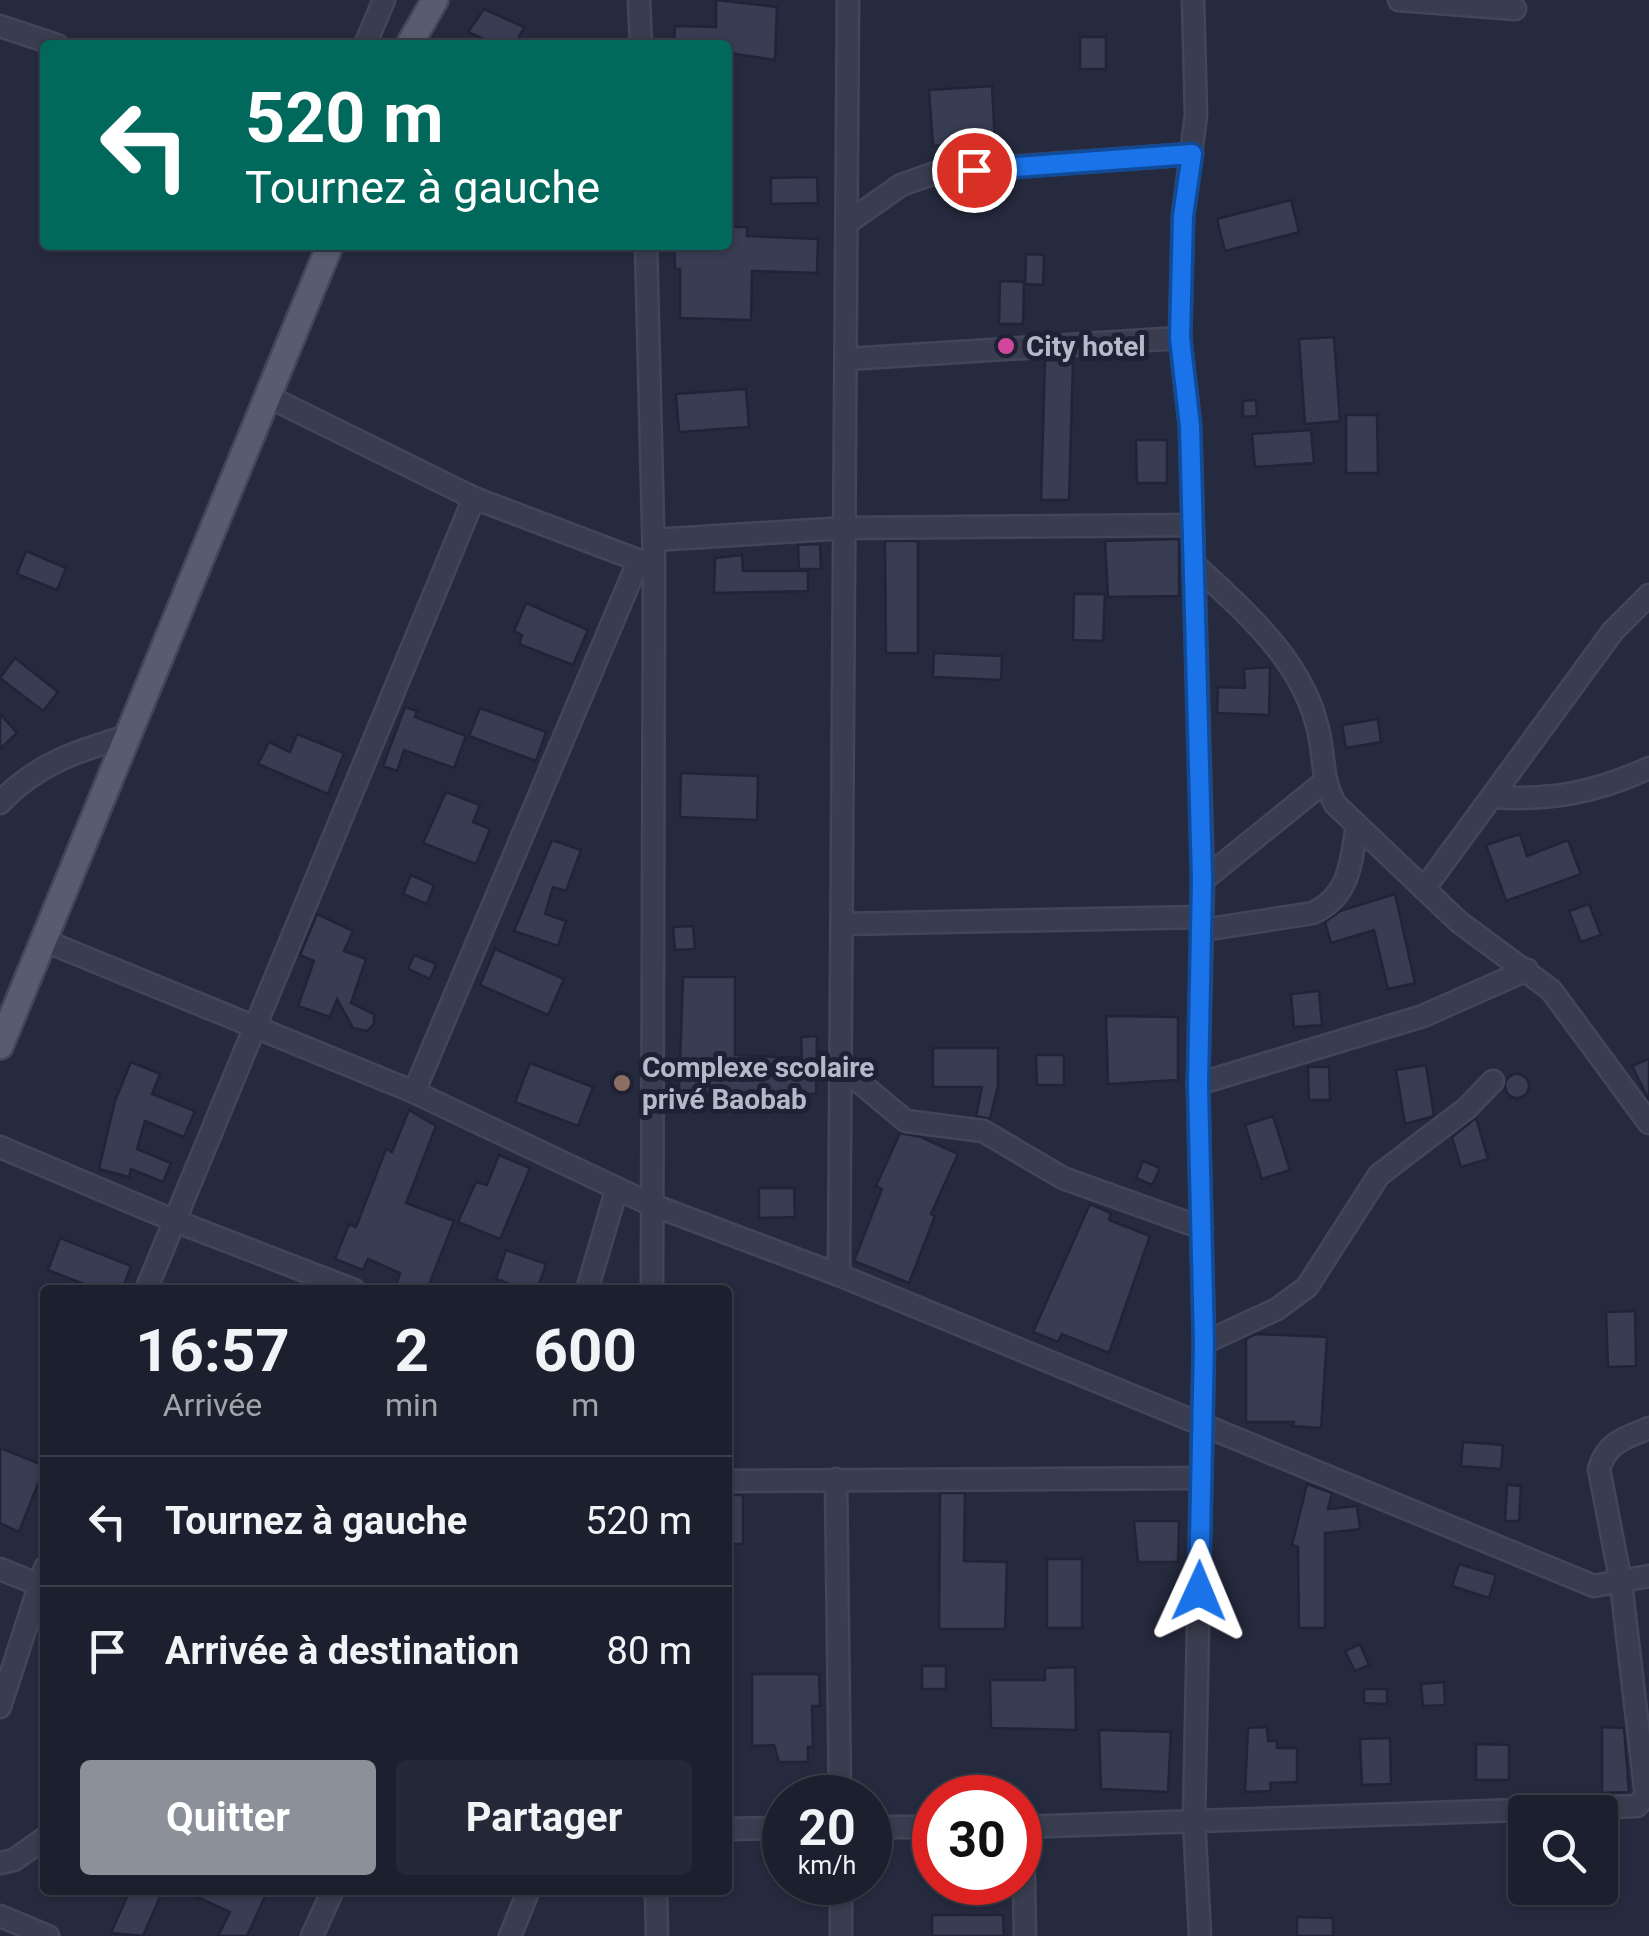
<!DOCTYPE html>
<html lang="fr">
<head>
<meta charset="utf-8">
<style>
	:root { --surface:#1c202e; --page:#252836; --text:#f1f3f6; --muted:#a0a3aa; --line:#3a3e4a; --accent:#8c9099 }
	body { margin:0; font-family:Roboto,sans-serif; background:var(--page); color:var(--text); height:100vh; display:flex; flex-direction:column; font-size:38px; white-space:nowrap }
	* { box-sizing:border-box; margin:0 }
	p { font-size:32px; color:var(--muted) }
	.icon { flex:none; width:55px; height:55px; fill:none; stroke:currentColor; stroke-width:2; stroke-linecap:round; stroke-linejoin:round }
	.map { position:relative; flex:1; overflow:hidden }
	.side { position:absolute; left:40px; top:1285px; width:692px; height:610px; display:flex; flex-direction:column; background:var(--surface); border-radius:10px; box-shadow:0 2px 8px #0004,0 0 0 2px var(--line) }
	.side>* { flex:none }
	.guide { position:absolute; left:40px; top:40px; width:692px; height:210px; border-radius:10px; box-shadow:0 2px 8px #0004,0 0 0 2px var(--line); background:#00695c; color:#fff; overflow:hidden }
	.fabs { position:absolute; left:1508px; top:1795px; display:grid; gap:20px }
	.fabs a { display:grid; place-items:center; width:110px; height:110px; border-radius:10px; background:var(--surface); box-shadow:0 2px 8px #0004,0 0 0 2px var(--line); font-size:50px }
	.speed { position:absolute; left:762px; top:1775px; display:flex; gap:20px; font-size:50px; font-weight:700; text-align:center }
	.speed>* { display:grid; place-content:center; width:130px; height:130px; border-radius:50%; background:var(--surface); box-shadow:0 2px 8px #0004,0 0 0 2px var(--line); line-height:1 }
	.speed small { font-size:25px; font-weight:400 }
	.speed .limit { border:15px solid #d22; background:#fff; color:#111 }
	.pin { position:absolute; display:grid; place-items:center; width:85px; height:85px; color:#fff; margin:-42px; border:5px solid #fff; border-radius:50%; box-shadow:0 2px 10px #0007 }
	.me { position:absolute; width:110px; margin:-55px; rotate:1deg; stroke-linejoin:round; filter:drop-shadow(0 0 8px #0008) }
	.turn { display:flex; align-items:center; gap:35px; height:210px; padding:0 40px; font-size:45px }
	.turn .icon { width:130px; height:130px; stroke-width:2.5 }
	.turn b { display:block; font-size:70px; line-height:85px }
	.eta { display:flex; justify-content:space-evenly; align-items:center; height:170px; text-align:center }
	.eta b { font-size:60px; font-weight:700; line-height:70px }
	.cta { display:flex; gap:20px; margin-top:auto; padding:20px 40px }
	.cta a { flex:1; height:115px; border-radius:10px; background:var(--accent); color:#fff; font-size:40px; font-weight:700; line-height:115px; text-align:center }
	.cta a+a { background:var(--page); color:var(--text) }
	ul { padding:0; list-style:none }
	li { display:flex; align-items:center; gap:30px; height:130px; padding:0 40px; border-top:2px solid var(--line) }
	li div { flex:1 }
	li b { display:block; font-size:38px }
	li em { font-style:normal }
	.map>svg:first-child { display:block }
</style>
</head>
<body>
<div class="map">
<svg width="1649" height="1936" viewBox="0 0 1649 1936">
	<rect width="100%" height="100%" fill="#262a3e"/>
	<g fill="#383d54" stroke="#212436" stroke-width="2.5">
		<path d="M716,0L777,7L775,60L728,53V45H674L675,26L716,27Z"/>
		<path d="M484,9L524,27L515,45H497L468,32Z"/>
		<rect x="1080" y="37" width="26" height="32"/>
		<path d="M992,86L995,142L933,146L929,90Z"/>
		<path d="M817,177L818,203L771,204V178Z"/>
		<path d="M1291,200L1299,232L1225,251L1217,219Z"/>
		<path d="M728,227H747V236L818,239L817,273L752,271L751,320L680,318V269H675L674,245H728Z"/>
		<path d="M1026,254L1044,255L1043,285L1025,284Z"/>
		<path d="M1000,281L1024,282L1023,324H999Z"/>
		<path d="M1334,337L1340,421L1305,424L1299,339Z"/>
		<path d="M1045,360L1073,361L1069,500H1041Z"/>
		<path d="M746,389L749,427L679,432L676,394Z"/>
		<path d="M1256,400L1257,416L1243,417V401Z"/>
		<path d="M1346,415H1377L1378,473H1346Z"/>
		<path d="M1311,430L1314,463L1255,467L1252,434Z"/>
		<path d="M1136,440H1167V483H1137Z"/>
		<path d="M1179,539V596L1108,597L1105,541Z"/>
		<path d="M885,541H918V653H886Z"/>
		<path d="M820,544L821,569H799L798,545Z"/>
		<path d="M26,551L66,568L57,590L17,574Z"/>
		<path d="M742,555L743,571H808V591L714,593L715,558Z"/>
		<path d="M1074,594H1105L1103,641L1073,640Z"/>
		<path d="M526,603L588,630L573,665L519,644L522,635L514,631Z"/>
		<path d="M934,653L1002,656L1001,680L933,677Z"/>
		<path d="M15,658L58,692L43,711L0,678Z"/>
		<path d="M1270,667L1269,715L1217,713L1218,687L1245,688L1244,669Z"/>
		<path d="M405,707L417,711L415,717L466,736L454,768L404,750L397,771L383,766Z"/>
		<path d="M480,708L546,732L536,761L469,736Z"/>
		<path d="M0,714L17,733L0,749Z"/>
		<path d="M1378,719L1381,742L1346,748L1342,725Z"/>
		<path d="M297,734L344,753L328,794L258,764L269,742L290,752Z"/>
		<path d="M681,773L758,776L757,820L680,817Z"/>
		<path d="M446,792L480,805L473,822L490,829L476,864L423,843Z"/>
		<path d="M1520,834L1527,856L1568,840L1581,874L1506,901L1486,845Z"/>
		<path d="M552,840L581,850L566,891L553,887L545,914L566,921L558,946L514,931Z"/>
		<path d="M411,875L434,885L427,904L403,894Z"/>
		<path d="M1395,894L1415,983L1388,989L1374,930L1331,943L1325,922L1340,911Z"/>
		<path d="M1589,904L1601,935L1581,942L1569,911Z"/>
		<path d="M317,914L353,931L344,951L366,959L351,1003L374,1014V1024L367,1031L353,1028L337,999L330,1017L298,1006L314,961L300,955Z"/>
		<path d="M693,926L695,949L675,950L673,927Z"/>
		<path d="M495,949L564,979L548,1015L480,985Z"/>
		<path d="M414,955L436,964L430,979L408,969Z"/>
		<path d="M683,977H735V1055L802,1058L801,1037L817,1036L816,1094L679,1092Z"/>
		<path d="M1319,991L1322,1025L1294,1027L1291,994Z"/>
		<path d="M1106,1016L1178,1017V1080L1108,1084Z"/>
		<path d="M933,1048H998V1086L990,1119L976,1116L982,1087H933Z"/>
		<path d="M1036,1055H1064V1085H1037Z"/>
		<path d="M1649,1059V1100L1632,1066Z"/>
		<path d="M131,1062L160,1074L152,1094L195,1111L184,1137L145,1121L137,1149L171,1163L163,1182L131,1169L129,1177L99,1169L115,1101Z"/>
		<path d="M530,1063L593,1087L578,1126L515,1102Z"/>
		<path d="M1426,1065L1434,1116L1405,1124L1396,1070Z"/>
		<path d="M1308,1067H1329L1330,1100H1309Z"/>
		<circle cx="1517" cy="1086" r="12"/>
		<path d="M409,1110L436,1126L406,1203L454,1221L427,1290L396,1286L400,1273L368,1259L363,1270L335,1259L349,1224L356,1227L386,1149L392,1152Z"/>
		<path d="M1273,1116L1290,1170L1262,1179L1245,1125Z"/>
		<path d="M1476,1118L1488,1159L1461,1167L1452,1137Z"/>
		<path d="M900,1133L921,1137L958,1154L931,1214L935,1216L909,1283L854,1261L882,1189L876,1186Z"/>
		<path d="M499,1155L530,1168L500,1239L458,1222L476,1182L487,1185Z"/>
		<path d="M1143,1161L1160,1168L1152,1185L1136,1178Z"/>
		<path d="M759,1188H794L795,1217L759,1218Z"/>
		<path d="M1090,1204L1111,1213L1109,1220L1150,1236L1109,1353L1062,1334L1058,1342L1033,1332Z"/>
		<path d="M60,1238L131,1266L122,1290H99L48,1270Z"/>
		<path d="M506,1250L546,1264L537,1290H506L508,1283L496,1279Z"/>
		<path d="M1635,1311L1636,1366L1608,1367L1606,1312Z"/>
		<path d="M1256,1334L1327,1337L1321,1428L1293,1426L1294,1422H1246V1339Z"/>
		<path d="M1463,1442L1503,1445L1501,1469L1461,1466Z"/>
		<path d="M0,1448L45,1466L19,1532L0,1523Z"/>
		<path d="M1307,1484L1332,1493L1328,1509L1357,1506L1360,1529L1325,1533V1628H1299L1298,1547L1292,1545Z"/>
		<path d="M1507,1485L1521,1486L1519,1521H1505Z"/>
		<path d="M940,1493H965L964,1561L1007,1562L1005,1629H939Z"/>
		<rect x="728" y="1495" width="15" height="49"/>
		<path d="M1134,1521H1179L1178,1562H1138Z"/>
		<rect x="1047" y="1559" width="35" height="69"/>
		<path d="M1459,1564L1496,1575L1489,1598L1452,1586Z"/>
		<path d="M1360,1644L1369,1665L1355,1671L1345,1651Z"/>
		<rect x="922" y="1666" width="24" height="23"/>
		<path d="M1075,1667L1076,1730L991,1728L990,1680H1045V1668Z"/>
		<path d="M752,1674H819L820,1706H812L813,1747H808V1762H779L774,1745L752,1746Z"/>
		<path d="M1444,1682L1445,1705L1423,1706L1421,1684Z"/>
		<path d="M1364,1689H1387V1704L1364,1703Z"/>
		<path d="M1267,1727L1268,1741H1277V1748H1297V1782L1270,1783L1271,1791L1245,1792L1248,1728Z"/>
		<path d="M1602,1727L1624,1728L1629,1792L1602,1793Z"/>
		<path d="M1099,1730L1171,1732L1168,1792L1101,1789Z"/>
		<path d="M1390,1738L1391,1784L1362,1785L1360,1739Z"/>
		<path d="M1476,1744L1509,1745V1780H1476Z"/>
		<path d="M130,1890H163L143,1936L111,1933Z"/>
		<path d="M182,1890H268L247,1936H218L230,1912Z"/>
		<path d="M932,1915H1003L1004,1936H932Z"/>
		<path d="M1297,1917L1333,1918V1936H1297Z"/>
	</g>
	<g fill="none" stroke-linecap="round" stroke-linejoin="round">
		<g stroke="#434658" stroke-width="25">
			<g id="minor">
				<path d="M639,0L641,45"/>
				<path d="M1193,0L1196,115L1183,216L1180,338L1190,426L1203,880L1198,1084L1204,1343L1194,1819L1200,1936"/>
				<path d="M1399,0L1515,9"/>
				<path d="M0,26L57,45"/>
				<path d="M365,45L384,0"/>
				<path d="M847,223L901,185L938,172L1192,154"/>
				<path d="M646,245L654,566L652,1290"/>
				<path d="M848,359L1180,338"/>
				<path d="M269,397L474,498L651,565"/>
				<path d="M654,540L846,528L1192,525"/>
				<path d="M1194,564C1244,611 1302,659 1318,729C1325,757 1321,778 1335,804L1459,922L1551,990L1649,1123"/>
				<path d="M1494,797C1551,801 1597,792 1649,768"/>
				<path d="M0,803C37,763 80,750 131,735"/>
				<path d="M1203,880L1323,783"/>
				<path d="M1424,889L1613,631L1649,595"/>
				<path d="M843,924L1202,917"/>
				<path d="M1203,930L1313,913C1350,896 1351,862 1357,825"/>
				<path d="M45,941L414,1092L650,1204L839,1275L1594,1586L1649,1576"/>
				<path d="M841,1067L906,1121L983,1131L1063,1178L1202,1228"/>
				<path d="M1198,1084L1423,1016L1527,970"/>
				<path d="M414,1092L638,562"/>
				<path d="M0,1147L175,1221L354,1290"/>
				<path d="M839,1275L848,0"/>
				<path d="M146,1290L474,498"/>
				<path d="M587,1290L617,1188"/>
				<path d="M1204,1343L1277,1309L1307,1287L1379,1175L1467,1108L1493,1081"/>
				<path d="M836,1479L840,1798"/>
				<path d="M728,1481L1201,1478"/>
				<path d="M0,1569L45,1587"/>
				<path d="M0,1707L45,1568"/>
				<path d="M870,1827H935"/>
				<path d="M1020,1827L1637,1806L1646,1796L1621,1583L1599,1469C1607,1442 1625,1438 1649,1428"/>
				<path d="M1023,1827L1025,1936"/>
				<path d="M728,1829L785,1828"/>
				<path d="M0,1863L14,1860L45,1838"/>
				<path d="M841,1882V1936"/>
				<path d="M656,1890L657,1936"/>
				<path d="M0,1916L48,1936"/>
				<path d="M312,1936L333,1890"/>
				<path d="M510,1936L529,1890"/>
			</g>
		</g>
		<g stroke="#434658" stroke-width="30">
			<g id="major">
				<path d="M409,45L435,0"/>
				<path d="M0,1046L330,245"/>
			</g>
		</g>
		<use href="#minor" stroke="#3a3d4f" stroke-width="20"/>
		<use href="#major" stroke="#585c6e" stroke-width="25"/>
	</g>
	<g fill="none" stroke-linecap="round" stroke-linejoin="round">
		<g stroke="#114b97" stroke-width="25">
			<path id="route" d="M974,170L1192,154L1183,216L1180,338L1190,426L1202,880L1198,1084L1204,1343L1199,1591"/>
		</g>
		<use href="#route" stroke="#1a73e8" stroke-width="18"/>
	</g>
	<circle fill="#d1479c" stroke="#1f2234" stroke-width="4" cx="1006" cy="346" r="10"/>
	<circle fill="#8d6e63" stroke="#1f2234" stroke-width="4" cx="622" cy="1083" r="10"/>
	<g text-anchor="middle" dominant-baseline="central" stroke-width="10" stroke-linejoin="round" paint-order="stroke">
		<g font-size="28" font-weight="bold" fill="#b6b9c9" stroke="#1f2234" text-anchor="start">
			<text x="1026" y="346">City hotel</text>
			<text x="642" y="1067">Complexe scolaire<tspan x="642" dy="32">privé Baobab</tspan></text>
		</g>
	</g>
</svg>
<div class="fabs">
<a><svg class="icon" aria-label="search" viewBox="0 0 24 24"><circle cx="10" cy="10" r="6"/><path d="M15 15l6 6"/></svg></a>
</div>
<div class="speed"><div>20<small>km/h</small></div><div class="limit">30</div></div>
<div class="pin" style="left:974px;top:170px;background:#d93025"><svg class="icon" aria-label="arrive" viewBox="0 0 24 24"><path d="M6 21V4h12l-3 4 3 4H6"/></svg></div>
<svg class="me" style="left:1199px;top:1591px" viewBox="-20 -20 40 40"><path d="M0-17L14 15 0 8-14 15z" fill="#1a73e8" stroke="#fff" stroke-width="4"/></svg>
<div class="guide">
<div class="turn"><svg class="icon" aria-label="left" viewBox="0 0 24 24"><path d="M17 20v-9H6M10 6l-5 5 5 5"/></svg><div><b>520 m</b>Tournez à gauche</div></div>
</div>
<section class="side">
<div class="eta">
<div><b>16:57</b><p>Arrivée</p></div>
<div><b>2</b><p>min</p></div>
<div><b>600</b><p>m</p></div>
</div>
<ul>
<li><svg class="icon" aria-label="left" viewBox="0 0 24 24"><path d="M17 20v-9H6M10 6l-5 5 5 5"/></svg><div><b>Tournez à gauche</b></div><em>520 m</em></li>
<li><svg class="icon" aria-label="arrive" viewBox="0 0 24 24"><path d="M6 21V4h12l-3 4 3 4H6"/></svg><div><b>Arrivée à destination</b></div><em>80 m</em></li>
</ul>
<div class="cta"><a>Quitter</a><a>Partager</a></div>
</section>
</div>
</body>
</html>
